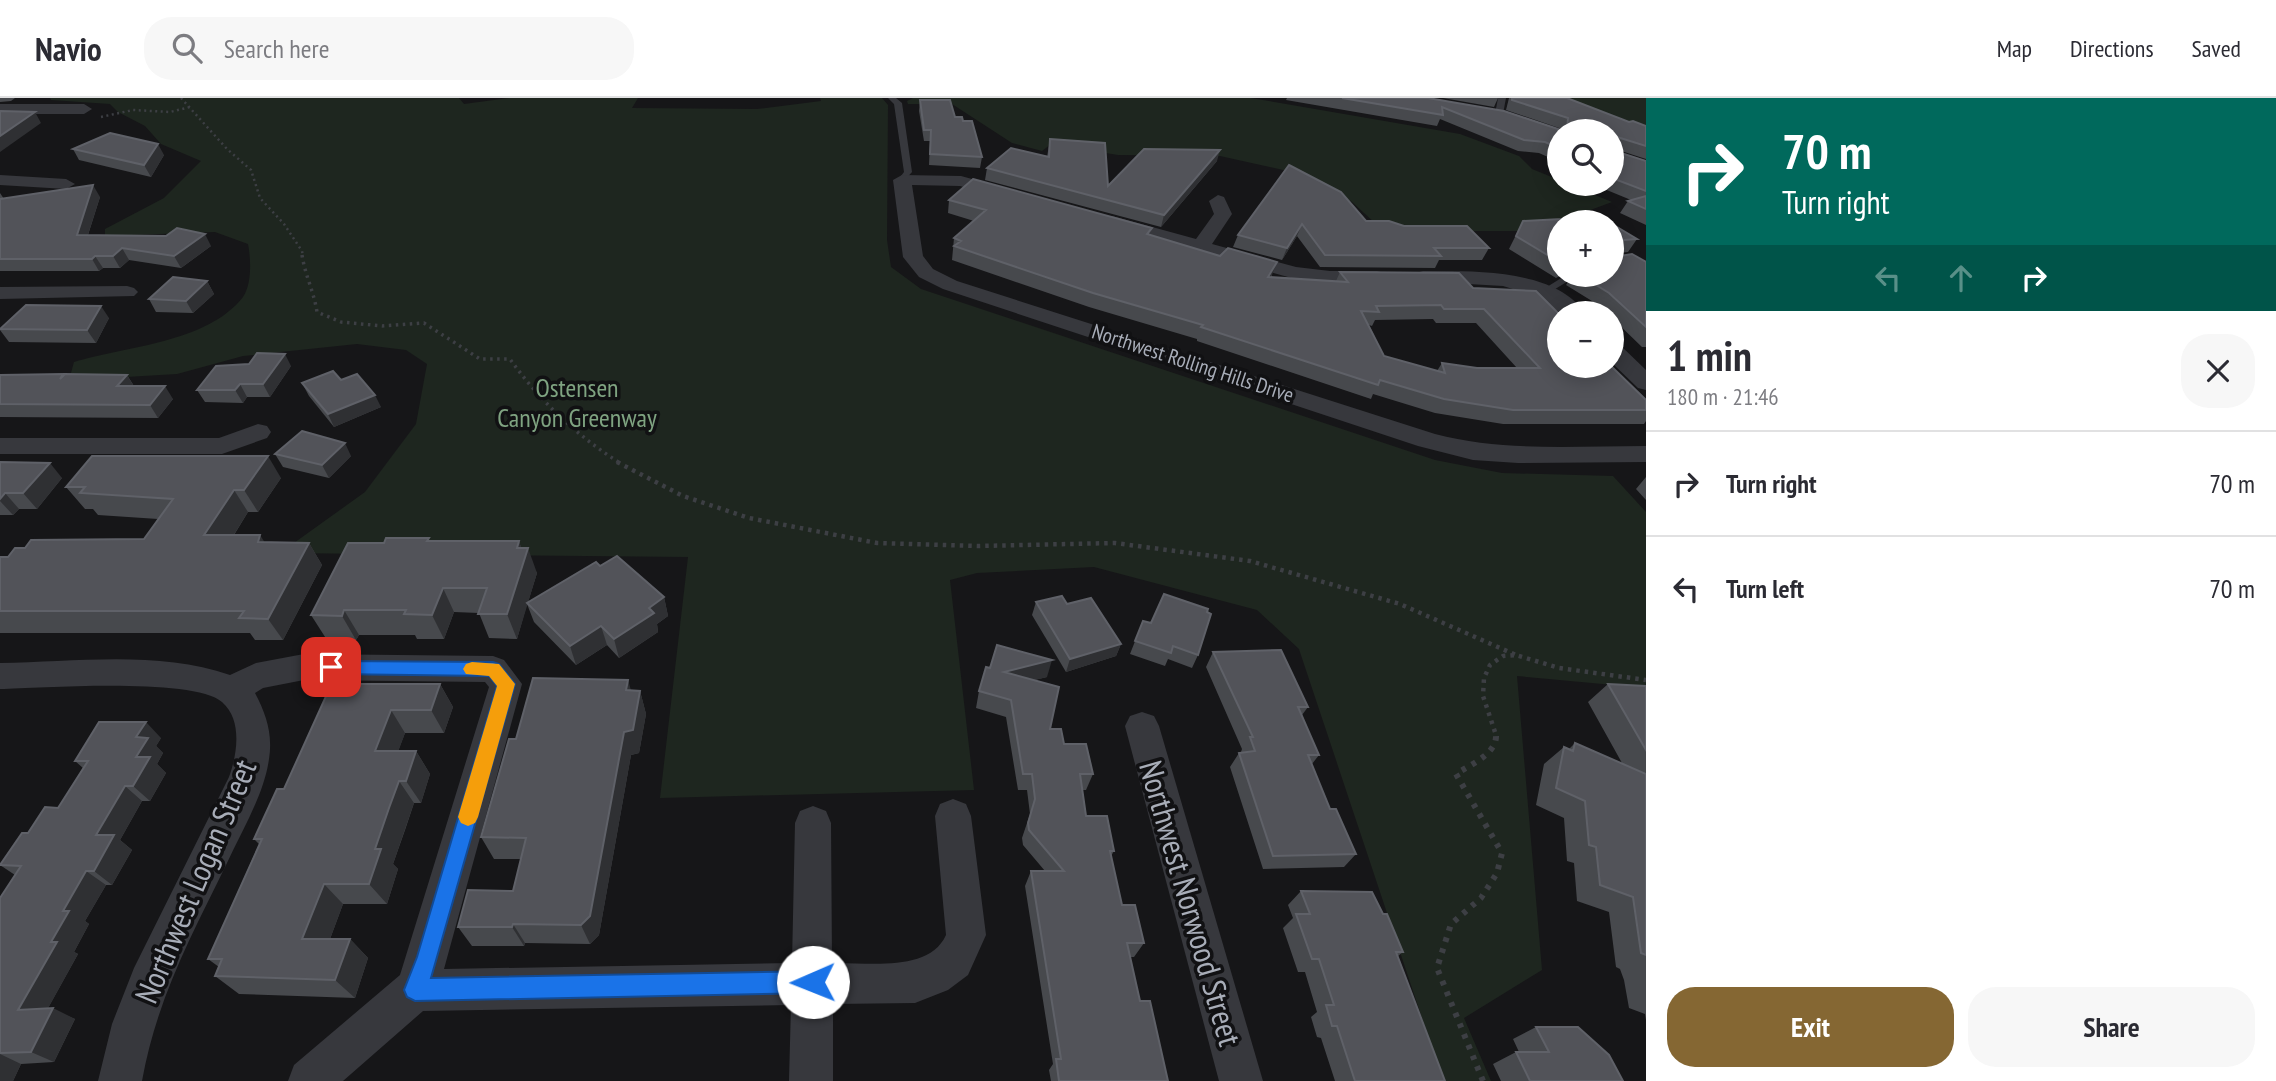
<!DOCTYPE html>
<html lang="en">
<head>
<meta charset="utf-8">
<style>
	:root { --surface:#fff; --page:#f7f7f7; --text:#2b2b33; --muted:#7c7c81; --line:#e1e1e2; --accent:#856733 }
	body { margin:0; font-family:"PT Sans Narrow",sans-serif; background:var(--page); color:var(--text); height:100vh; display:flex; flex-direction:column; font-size:26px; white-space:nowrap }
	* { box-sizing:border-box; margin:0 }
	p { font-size:23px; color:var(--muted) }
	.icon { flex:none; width:38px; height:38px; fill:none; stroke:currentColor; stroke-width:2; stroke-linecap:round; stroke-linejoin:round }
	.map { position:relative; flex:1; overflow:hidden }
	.details { display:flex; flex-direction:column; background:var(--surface); width:630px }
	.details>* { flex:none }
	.banner { background:#00695c; color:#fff; overflow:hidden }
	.fabs { position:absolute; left:1547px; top:21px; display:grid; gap:14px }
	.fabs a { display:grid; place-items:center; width:77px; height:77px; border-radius:50%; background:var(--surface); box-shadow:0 4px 18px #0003; font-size:35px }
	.pin { position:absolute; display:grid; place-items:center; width:60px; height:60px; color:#fff; margin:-30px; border-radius:14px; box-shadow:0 4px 10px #0006 }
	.me { position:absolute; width:77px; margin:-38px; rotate:269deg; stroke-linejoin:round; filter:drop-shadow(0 0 5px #0008) }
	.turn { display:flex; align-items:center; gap:24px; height:147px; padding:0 21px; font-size:32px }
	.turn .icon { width:91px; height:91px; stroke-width:2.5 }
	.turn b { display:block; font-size:49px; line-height:60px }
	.lanes { display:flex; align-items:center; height:66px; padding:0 21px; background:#0003; justify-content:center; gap:35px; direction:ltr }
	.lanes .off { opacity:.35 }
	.round { display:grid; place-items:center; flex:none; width:74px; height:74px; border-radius:28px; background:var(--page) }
	.overview { display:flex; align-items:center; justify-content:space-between; height:119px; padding:0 21px }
	h1 { font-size:42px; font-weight:700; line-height:52px }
	.cta { display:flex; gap:14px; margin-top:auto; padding:14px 21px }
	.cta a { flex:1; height:80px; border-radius:28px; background:var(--accent); color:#fff; font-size:28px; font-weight:700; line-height:80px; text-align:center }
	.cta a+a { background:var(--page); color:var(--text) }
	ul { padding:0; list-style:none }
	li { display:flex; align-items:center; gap:21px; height:105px; padding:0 21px; border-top:2px solid var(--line) }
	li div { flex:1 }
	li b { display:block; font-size:26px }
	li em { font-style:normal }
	header { display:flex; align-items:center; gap:42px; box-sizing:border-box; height:98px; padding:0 35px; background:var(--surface); border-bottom:2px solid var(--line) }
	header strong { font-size:33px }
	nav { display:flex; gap:38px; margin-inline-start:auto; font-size:24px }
	.search { width:490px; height:63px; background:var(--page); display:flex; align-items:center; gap:18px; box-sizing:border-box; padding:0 24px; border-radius:28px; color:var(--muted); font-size:26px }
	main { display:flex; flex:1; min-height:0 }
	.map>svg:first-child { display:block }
</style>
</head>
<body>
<header>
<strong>Navio</strong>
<div class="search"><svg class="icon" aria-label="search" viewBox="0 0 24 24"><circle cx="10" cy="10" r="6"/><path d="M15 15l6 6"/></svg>Search here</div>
<nav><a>Map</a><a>Directions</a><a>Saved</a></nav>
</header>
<main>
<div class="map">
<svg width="1646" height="983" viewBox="0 0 1646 983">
	<rect width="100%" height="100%" fill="#161618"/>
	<g fill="#1e261f">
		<path d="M50,0H459L464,6L509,0H638L632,10L757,11L821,3L820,0H882L888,7L887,142L891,169L921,191L1435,362L1502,375L1613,378L1646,414V590L1517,578L1542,872L1464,920L1491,983H1443L1299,551L1257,512L1094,469L977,475L950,482L974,692L660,700L688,459L280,455L365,394L416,326L427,266L406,252L357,246L243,258L177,276L126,279L71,275L74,264C127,248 207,245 243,199C252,186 251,161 248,146L215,134L105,138V131L164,100L201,63L161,46L145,28L118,14L110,6L51,2Z"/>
		<path d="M913,0H1251L1460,36L1519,58L1532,71L1559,82V86H1568L1612,104L1534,133H1408L1376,126L1351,103L1292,74L1220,58L1118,57L1051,46L1042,53L1012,45L952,6H908L907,3Z"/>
		<path d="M1550,0H1646V35Z"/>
	</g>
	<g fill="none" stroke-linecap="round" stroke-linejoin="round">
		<g stroke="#3d3f44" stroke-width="2.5" stroke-dasharray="2 3.5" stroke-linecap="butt">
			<path d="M181,0L227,51L251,72L260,100L284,126L302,153L303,159"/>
			<path d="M101,19L133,12L170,14L190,9"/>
		</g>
		<path stroke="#3d3f44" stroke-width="3.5" stroke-dasharray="2.5 4.5" stroke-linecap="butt" d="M302,157C305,177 314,194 317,214L341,224L382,228L424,225L480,261H510C539,302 577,338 620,365"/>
		<g stroke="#3d3f44" stroke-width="4.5" stroke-dasharray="3.5 5" stroke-linecap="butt">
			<path d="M617,364L683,398L749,420L877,445L979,448L1115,445L1250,463L1400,506L1516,557"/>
			<path d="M1495,634L1483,598L1484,580L1490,567L1503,558L1516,557L1559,570L1646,582"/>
		</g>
		<path stroke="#3d3f44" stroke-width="6" stroke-dasharray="4.5 7" stroke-linecap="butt" d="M1483,983L1437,870L1451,826L1481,800L1497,775L1502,755L1456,676C1471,666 1502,654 1495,632"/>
		<g fill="#37383d" fill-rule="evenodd">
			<path d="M888,0H896L902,5L912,74L902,85L898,82L904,74L894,6Z"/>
			<path d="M1498,0H1506L1503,16L1499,18L1495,16Z"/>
			<path d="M1566,177H1578L1547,196L1539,194Z"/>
		</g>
		<g fill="#37383d" fill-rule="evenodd">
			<path d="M0,6H84L92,11L84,16H0Z"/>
			<path d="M0,77L66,81L75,86L66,91L0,87Z"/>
			<path d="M902,77L961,78L1012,92L1015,96L1006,101L960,88L912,87L923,158L933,171L957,183L1435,336C1504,354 1575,348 1646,348V364L1518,365L1473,362L1418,348L943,191L919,179L903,159L893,82Z"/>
			<path d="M1218,97L1224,99L1232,116L1212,146L1296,169L1330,173H1377L1384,175L1387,179L1384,183L1377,185H1330L1295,181L1105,128L1103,124L1112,118L1196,141L1214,116L1209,103Z"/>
			<path d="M1423,173C1471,173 1554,170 1585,215H1561L1533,197L1503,188L1416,183L1413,179L1416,175Z"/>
			<path d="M127,188L134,190L138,194L134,198L0,201V189Z"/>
			<path d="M1612,245L1620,247L1646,272V292L1638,290L1612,265Z"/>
			<path d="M258,326L267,328L271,334L267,340L222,356H0V340H219Z"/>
			<path d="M304,556L493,558L504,562L522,586L444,871L792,865L795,725L800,713L813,708L826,713L831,725L832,865C867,864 929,875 946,837L935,718L940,706L953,701L966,706L971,718L986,837L968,877L948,892L915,905L833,906V983H789L791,907L423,913L343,983H288L294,967L400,877L489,589L485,584L304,582L263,590L255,595C266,616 273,636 269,661C264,697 242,732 227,765C191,839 157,900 142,983H98L112,926L134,870L229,679C237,657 243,622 222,604C194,579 42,590 0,591V565C75,564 158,552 230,577L256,565Z"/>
			<path d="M1142,614L1154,618L1159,628L1263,983H1219L1125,628L1130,618Z"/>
		</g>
	</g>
	<g fill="#47494d" fill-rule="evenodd">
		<path d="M0,0H15L11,3L0,4Z"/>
		<path d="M1287,0H1428L1562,32V31L1506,12L1509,0H1567L1629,24L1646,28V61L1618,52V54L1646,63V127L1620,115L1628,103L1631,102L1597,88L1598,86H1612V33H1559V64L1539,55L1518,53L1440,21L1437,28L1286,2Z"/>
		<path d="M1443,0H1498L1494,9Z"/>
		<path d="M920,2L963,23L982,59L980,70L929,67L930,43H924L919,13Z"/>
		<path d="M1050,41L1108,88L1217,63L1161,129L985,82L987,70L1047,59Z"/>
		<path d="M73,51L164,57L151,79L79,62Z"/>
		<path d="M1289,67L1366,123L1404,128L1489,150L1482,162H1439L1435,170L1320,169L1297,138L1282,162L1233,149L1238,137Z"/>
		<path d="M0,95L4,101L100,99L88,137L211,148L181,170L129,162L120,170H103L99,173H0Z"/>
		<path d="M949,102L1150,137L1272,177L1271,179L1336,183L1340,174L1473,190L1646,302V323L1644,326H1503L1435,315L1373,296L1371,301L1197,243V241L1089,209L952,162L954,140L974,123L948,115ZM1433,221L1436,225H1476L1517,270H1477L1442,265L1437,273L1384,258L1369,227L1372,228L1375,222Z"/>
		<path d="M1523,123L1559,124V177H1562L1556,180L1509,151Z"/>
		<path d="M1612,126L1637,141L1628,154L1619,155L1620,158L1646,164V249H1642L1612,220V215H1607L1600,208L1566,187L1573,177H1612Z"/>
		<path d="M207,183L214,196L193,215L156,214L149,201Z"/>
		<path d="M109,220L96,245L9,244L0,232V230Z"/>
		<path d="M291,268L270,299H247L243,305L205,304L197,292Z"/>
		<path d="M0,277L64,278L127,277L134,288L173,301L158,320L0,319Z"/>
		<path d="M341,282L381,309L334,329L309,298L302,285Z"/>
		<path d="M275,356L351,358L329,380L283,369Z"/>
		<path d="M0,364L62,380L37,411H19L13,417H0Z"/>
		<path d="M1646,379V402L1636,391Z"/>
		<path d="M281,380L258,414H248L234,437L264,444L309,445L322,467L283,542H255L250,535H0V459H8L25,450L144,441L158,421L98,417L93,411H85L66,389Z"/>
		<path d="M430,443H519L521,450L537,475L528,504L600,468L664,499L668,518L657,526L658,534L619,560L607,547L576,567L534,524L527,506L517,541L489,540L479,515L454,514L444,541H417L415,537H359L356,542H327L311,517Z"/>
		<path d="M1036,504L1067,506L1121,546L1116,558L1066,574L1032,517Z"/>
		<path d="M1143,523L1198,557L1192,570L1168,561L1165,568L1130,556Z"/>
		<path d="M1213,554L1308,609L1302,617L1319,657L1312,666L1330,711L1356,756L1344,769L1263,771L1230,669L1239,655L1241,654L1242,651L1206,569Z"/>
		<path d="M990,570L1047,579L1034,582L1050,631L1093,676L1086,692H1082L1086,718L1114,753L1111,758L1122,807L1144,845L1134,859H1130L1140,903L1168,983H1051L1049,972L1053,966L1025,788L1031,773H1045L1023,747L1022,740L1030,716L1027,692H1018L1006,619L976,610L979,593Z"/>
		<path d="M440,586L453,609L444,635H405L398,653H416L430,676L421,705H414L405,732L393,766L398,771L387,806H343L330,841H350L368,860L355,900L239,896L215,878L219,869L208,861L259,746L254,741L339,596Z"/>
		<path d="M1608,586L1646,588V922L1645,916L1629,910L1624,882L1620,871L1616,869L1609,814L1577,803L1574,765L1567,763L1564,720L1536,707L1544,666L1564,649L1569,651L1575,645L1622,665L1588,604Z"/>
		<path d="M631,593H640L646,616L639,655L631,657L599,837L590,846L525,845L524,848H472L458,829L513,793L521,761H494L481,739L516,641Z"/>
		<path d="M161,640L156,648L163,655L157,666L166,675L150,703H142L120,742L132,752L112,787H106L85,823L89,826L74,854L78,856L48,910L75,921L54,964L21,966L13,983H0V800L15,777L0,767L28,735L58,710L83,670L75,663Z"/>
		<path d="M1301,793L1383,816L1403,854L1398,858L1445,983H1335L1321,940L1317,939L1311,919L1317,914L1305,874H1298L1283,830L1293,820L1288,807Z"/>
		<path d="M1536,929L1623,983H1501L1493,966L1516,954H1519L1513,941Z"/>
	</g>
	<g fill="#2f3033">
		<path d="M35,14L41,25L0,54V38Z"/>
		<path d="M158,46L164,57L151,79L144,67Z"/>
		<path d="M1220,52L1217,63L1161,129L1164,117Z"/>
		<path d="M93,87L100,99L84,149L77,137Z"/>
		<path d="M1302,126L1297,138L1282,162L1287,150Z"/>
		<path d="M205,136L211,148L181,170L174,158Z"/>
		<path d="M122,150L129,162L120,170L113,158Z"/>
		<path d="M95,158L103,170L99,173L92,161Z"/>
		<path d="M1277,164L1272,177L1262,193L1268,179Z"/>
		<path d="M207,183L214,196L193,215L186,203Z"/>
		<path d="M101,208L109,220L96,245L87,232Z"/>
		<path d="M285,256L291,268L270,299L263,286Z"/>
		<path d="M127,277L135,290L117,288Z"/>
		<path d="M240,286L247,299L243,305L235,292Z"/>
		<path d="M165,288L173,301L158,320L150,307Z"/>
		<path d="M375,297L381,309L334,329L328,316Z"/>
		<path d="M345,345L351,358L329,380L322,367Z"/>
		<path d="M268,358L281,380L258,414L244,392Z"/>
		<path d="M50,365L62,380L37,411L23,395Z"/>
		<path d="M234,392L248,414L220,459L204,437Z"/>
		<path d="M5,395L19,411L13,417L0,403V401Z"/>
		<path d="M260,437L274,459L258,444Z"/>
		<path d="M519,443L525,461L528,450L537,475L517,541L507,516L517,450Z"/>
		<path d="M309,445L322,467L283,542L268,521Z"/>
		<path d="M443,490L454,514L444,541L432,517Z"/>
		<path d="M664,499L668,518L657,526L658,534L619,560L614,541L649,510Z"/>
		<path d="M344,512L359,537L356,542L342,518Z"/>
		<path d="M601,528L607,547L576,567L570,548Z"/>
		<path d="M1121,546L1116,558L1066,574L1070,561Z"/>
		<path d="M1052,562L1047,579L1000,591L1004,574Z"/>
		<path d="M628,582L635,606L626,592Z"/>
		<path d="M440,586L453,609L444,635L431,612Z"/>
		<path d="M640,593L646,616L639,655L631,657L599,837L590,846L581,827L624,634Z"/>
		<path d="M391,612L405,635L390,676L375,653Z"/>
		<path d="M146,624L161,640L156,648L163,655L157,666L166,675L150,703L133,688L136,659V639Z"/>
		<path d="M416,653L430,676L421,705L406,683Z"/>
		<path d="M399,683L414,705L393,766L398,771L387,806L369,786L375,751Z"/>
		<path d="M125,688L142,703L120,742L132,752L112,787L94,773L96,737Z"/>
		<path d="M86,773L106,787L85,823L89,826L74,854L78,856L41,923L18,912L51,844L63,813Z"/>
		<path d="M324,786L343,806L323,860L302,841Z"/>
		<path d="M513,826L525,845L524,848L512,829Z"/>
		<path d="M350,841L368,860L355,900L335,882Z"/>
		<path d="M53,910L75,921L54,964L31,954Z"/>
		<path d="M0,956L21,966L13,983H0Z"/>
	</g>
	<g fill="#525359" stroke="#5f6168" stroke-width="2" fill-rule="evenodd">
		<path d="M1342,0H1428L1504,13L1564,33H1559V50L1545,44L1524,42L1442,9L1443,17Z"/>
		<path d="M1512,0H1567L1629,24L1633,23L1646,28V48L1617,39L1618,54L1646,63V93L1612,80V74L1617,73L1612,71V33H1567L1568,20L1512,2Z"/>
		<path d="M920,2H950L955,19H962L963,23H972L982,59L930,56L931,32H924Z"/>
		<path d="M0,13L35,14L0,38Z"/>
		<path d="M110,35L158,46L144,67L73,51Z"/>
		<path d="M1050,41L1105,45L1108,88L1144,51L1220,52L1164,117L987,70L1011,50L1049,59Z"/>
		<path d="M1289,67L1341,94L1366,123H1389L1404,128H1467L1489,150H1434L1441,158L1325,157L1302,126L1287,150L1238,137Z"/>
		<path d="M973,81L1152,130L1147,136L1220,158L1228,150L1277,164L1268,179L1348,184L1340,174L1459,175L1473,190L1536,193L1559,216V268H1611L1646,302V312H1513L1444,301L1380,282L1378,287L1201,229L1203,227L1093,195L954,148L961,143L954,140L986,112L949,102ZM1441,207L1444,211H1484L1540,270H1477L1442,265L1445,275L1384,258L1361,213L1379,214L1376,208Z"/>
		<path d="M93,87L77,137L166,138L177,130L205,136L174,158L122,150L113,158H95L92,161H0V101Z"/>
		<path d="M1646,98V111L1628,103Z"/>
		<path d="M1589,113L1608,124H1559V164L1516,138L1523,123L1562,121Z"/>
		<path d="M1612,126L1637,141L1612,143Z"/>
		<path d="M1612,144L1619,148L1620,158L1632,156L1646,164V229L1609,195L1580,177H1612Z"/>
		<path d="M173,179L207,183L186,203L149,201Z"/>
		<path d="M26,207L101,208L87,232L0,231Z"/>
		<path d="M257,255L285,256L263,286H240L235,292H197L216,268L249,266Z"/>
		<path d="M333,273L341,282L357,276L375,297L328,316L302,285Z"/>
		<path d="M63,276L60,281L65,276L127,277L117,288H165L150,307L0,306V277Z"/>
		<path d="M302,333L345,345L322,367L275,356Z"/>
		<path d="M92,358H268L244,392H234L204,437H260L258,444L309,445L268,521L239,520L244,513H0V459H8L15,450H25L31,442L144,441L173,401L80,395L85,389H66Z"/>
		<path d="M0,364L50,365L23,395H5L0,401Z"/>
		<path d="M386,440H429L427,443H519L517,450H528L507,516H478L487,490H443L432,517L404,516L406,512H344L342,518L311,517L348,445H384Z"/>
		<path d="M617,458L664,499L649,510L654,515L614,541L601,528L570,548L527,505L596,464L600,468Z"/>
		<path d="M1164,496L1208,511L1207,514L1211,516L1198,557L1173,548L1171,555L1135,543L1143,523L1151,525Z"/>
		<path d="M1062,498L1067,506L1091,500L1121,546L1070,561L1036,504Z"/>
		<path d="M997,547L1052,562L1004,574L1059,589L1050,631H1061L1064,646H1086L1093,676H1080L1086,718H1107L1114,753H1110L1122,807H1135L1144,845H1127L1140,903H1150L1168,983H1059L1056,961H1061L1031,773H1064L1029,732L1028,725L1035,701L1032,676H1023L1011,602L979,593L986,569L990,570Z"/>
		<path d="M1281,552L1308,609H1298L1319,657H1308L1330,711H1336L1356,756L1273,758L1239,655L1255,653L1250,639H1253L1213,554Z"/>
		<path d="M533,580L628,582L626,592L640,593L633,632L624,634L590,818L581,827L513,826L512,829H458L468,792L513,793L526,740L481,739L509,641H516Z"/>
		<path d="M343,586H440L431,612H391L375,653H416L406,683H399L389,710L375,751H381L369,786H324L302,841H350L335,882L215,878L222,861H208L262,741H254L277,691H284L327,596H339Z"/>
		<path d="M1608,586L1646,588V652Z"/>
		<path d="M99,624H146L136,639L148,640L136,659H150L133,688H125L96,737H114L94,773H86L63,813H69L51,844H57L18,912L53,910L31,954L0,955V800L21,768L0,767L22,735H28L45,709L58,710L88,663H75Z"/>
		<path d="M1575,645L1646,676V857L1641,855L1633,799L1600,787L1596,749L1589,747L1585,703L1556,690L1564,649L1573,653Z"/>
		<path d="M1301,793L1372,794L1383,816H1387L1403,854H1396L1445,983H1355L1337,928H1332L1326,907H1334L1319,861H1312L1296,816H1310Z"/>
		<path d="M1536,929H1578L1609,957L1623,983H1530L1516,954H1549Z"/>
	</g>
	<path fill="#1a73e8" stroke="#114b97" stroke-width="2" d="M331,563L493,564L499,566L515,586L431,880L813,873L820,876L824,884L820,891L813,895L415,903L407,899L404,892L417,859L497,588L489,578L331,576L325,574L323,569L325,565Z"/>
	<path fill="#f59e0b" d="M472,564L499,566L515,586L478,719L475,725L468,728L461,725L458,719L497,588L489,578L466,576L463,571L466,566Z"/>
	<g text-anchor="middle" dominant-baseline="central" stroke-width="7" stroke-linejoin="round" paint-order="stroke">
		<g font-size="21" fill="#a8adb8" stroke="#111113">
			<text transform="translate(1193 265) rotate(18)">Northwest Rolling Hills Drive</text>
		</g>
		<g font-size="26" fill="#7fa381" stroke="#111113">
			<text x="577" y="289">Ostensen<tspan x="577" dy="30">Canyon Greenway</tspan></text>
		</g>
		<g font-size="32" fill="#a8adb8" stroke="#111113">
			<text transform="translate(195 783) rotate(-67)">Northwest Logan Street</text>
			<text transform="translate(1191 805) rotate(74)">Northwest Norwood Street</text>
		</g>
	</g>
</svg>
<div class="fabs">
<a><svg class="icon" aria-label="search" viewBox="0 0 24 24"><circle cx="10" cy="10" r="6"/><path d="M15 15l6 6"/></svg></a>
<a>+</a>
<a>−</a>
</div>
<div class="pin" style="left:331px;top:569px;background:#d93025"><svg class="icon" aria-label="arrive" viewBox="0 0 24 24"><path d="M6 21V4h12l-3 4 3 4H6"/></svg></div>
<svg class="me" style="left:813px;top:884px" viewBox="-20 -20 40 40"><circle r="19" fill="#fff"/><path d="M0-13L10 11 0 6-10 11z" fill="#1a73e8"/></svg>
</div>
<section class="details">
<div class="banner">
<div class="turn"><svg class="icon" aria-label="right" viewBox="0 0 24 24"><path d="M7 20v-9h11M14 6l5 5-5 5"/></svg><div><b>70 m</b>Turn right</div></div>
<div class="lanes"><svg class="icon off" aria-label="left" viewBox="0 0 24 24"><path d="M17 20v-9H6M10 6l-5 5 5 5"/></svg><svg class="icon off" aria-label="ahead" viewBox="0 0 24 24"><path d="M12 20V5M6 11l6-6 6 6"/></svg><svg class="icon" aria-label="right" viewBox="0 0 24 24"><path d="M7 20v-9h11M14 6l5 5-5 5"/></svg></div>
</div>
<div class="overview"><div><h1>1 min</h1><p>180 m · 21:46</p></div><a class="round"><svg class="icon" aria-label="close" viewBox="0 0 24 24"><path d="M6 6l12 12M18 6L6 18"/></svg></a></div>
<ul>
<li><svg class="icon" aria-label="right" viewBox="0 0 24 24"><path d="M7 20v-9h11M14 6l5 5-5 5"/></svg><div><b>Turn right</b></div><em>70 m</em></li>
<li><svg class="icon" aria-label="left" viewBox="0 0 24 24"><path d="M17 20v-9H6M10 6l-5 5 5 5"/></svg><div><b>Turn left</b></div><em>70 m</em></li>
</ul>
<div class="cta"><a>Exit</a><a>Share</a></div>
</section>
</main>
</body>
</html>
